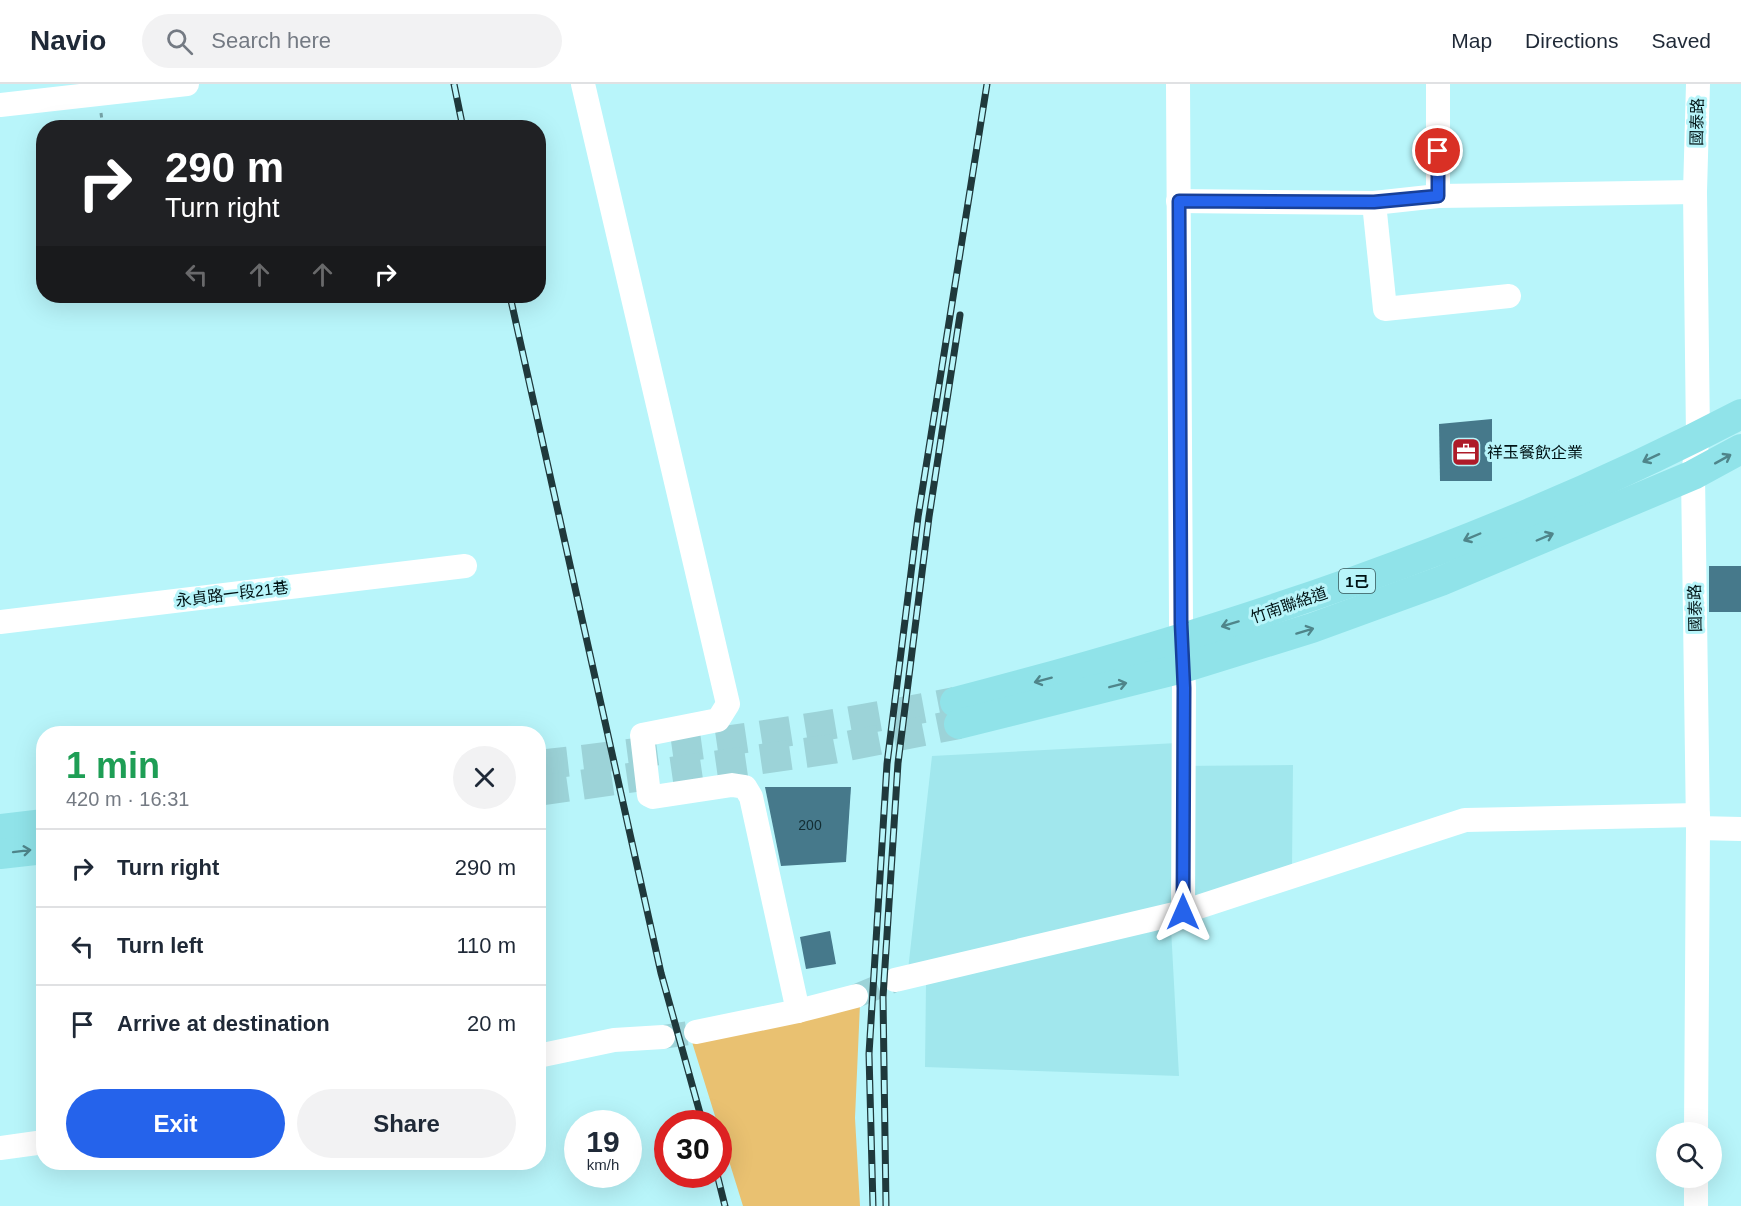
<!DOCTYPE html>
<html lang="en">
<head>
<meta charset="utf-8">
<style>
	:root { --surface:#fff; --page:#f2f2f3; --text:#1f2937; --muted:#747a83; --line:#e0e1e3; --accent:#2563eb }
	body { margin:0; font-family:Helvetica,"Noto Sans TC",sans-serif; background:var(--page); color:var(--text); height:100vh; display:flex; flex-direction:column; font-size:22px; white-space:nowrap }
	* { box-sizing:border-box; margin:0 }
	p { font-size:20px; color:var(--muted) }
	.icon { flex:none; width:33px; height:33px; fill:none; stroke:currentColor; stroke-width:2; stroke-linecap:round; stroke-linejoin:round }
	.map { position:relative; flex:1; overflow:hidden }
	.drawer { position:absolute; left:36px; top:642px; width:510px; height:444px; display:flex; flex-direction:column; background:var(--surface); border-radius:24px; box-shadow:0 6px 24px #0002 }
	.drawer>* { flex:none }
	.guide { position:absolute; left:36px; top:36px; width:510px; height:183px; border-radius:24px; box-shadow:0 6px 24px #0002; background:#202124; color:#fff; overflow:hidden }
	.tools { position:absolute; left:1656px; top:1038px; display:grid; gap:12px }
	.tools a { display:grid; place-items:center; width:66px; height:66px; border-radius:50%; background:var(--surface); box-shadow:0 6px 24px #0002; font-size:30px }
	.speed { position:absolute; left:564px; top:1026px; display:flex; gap:12px; font-size:30px; font-weight:700; text-align:center }
	.speed>* { display:grid; place-content:center; width:78px; height:78px; border-radius:50%; background:var(--surface); box-shadow:0 6px 24px #0002; line-height:1 }
	.speed small { font-size:15px; font-weight:400 }
	.speed .limit { border:9px solid #d22; background:#fff; color:#111 }
	.pin { position:absolute; display:grid; place-items:center; width:51px; height:51px; color:#fff; margin:-26px; border:3px solid #fff; border-radius:50%; box-shadow:0 2px 6px #0007 }
	.me { position:absolute; width:66px; margin:-33px; rotate:0deg; stroke-linejoin:round; filter:drop-shadow(0 0 4px #0008) }
	.turn { display:flex; align-items:center; gap:21px; height:126px; padding:0 30px; font-size:27px }
	.turn .icon { width:78px; height:78px; stroke-width:2.5 }
	.turn b { display:block; font-size:42px; line-height:51px }
	.lanes { display:flex; align-items:center; height:57px; padding:0 30px; background:#0003; justify-content:center; gap:30px; direction:ltr }
	.lanes .off { opacity:.35 }
	.round { display:grid; place-items:center; flex:none; width:63px; height:63px; border-radius:32px; background:var(--page) }
	.headline { display:flex; align-items:center; justify-content:space-between; height:102px; padding:0 30px }
	h1 { font-size:36px; font-weight:600; line-height:45px; color:#1e9e55 }
	.action { display:flex; gap:12px; margin-top:auto; padding:12px 30px }
	.action a { flex:1; height:69px; border-radius:36px; background:var(--accent); color:#fff; font-size:24px; font-weight:600; line-height:69px; text-align:center }
	.action a+a { background:var(--page); color:var(--text) }
	ul { padding:0; list-style:none }
	li { display:flex; align-items:center; gap:18px; height:78px; padding:0 30px; border-top:2px solid var(--line) }
	li div { flex:1 }
	li b { display:block; font-size:22px }
	li em { font-style:normal }
	header { display:flex; align-items:center; gap:36px; box-sizing:border-box; height:84px; padding:0 30px; background:var(--surface); border-bottom:2px solid var(--line) }
	header strong { font-size:28px }
	nav { display:flex; gap:33px; margin-inline-start:auto; font-size:21px }
	.search { width:420px; height:54px; background:var(--page); display:flex; align-items:center; gap:15px; box-sizing:border-box; padding:0 21px; border-radius:33px; color:var(--muted); font-size:22px }
	.map>svg:first-child { display:block }
</style>
</head>
<body>
<header>
<strong>Navio</strong>
<div class="search"><svg class="icon" aria-label="search" viewBox="0 0 24 24"><circle cx="10" cy="10" r="6"/><path d="M15 15l6 6"/></svg>Search here</div>
<nav><a>Map</a><a>Directions</a><a>Saved</a></nav>
</header>
<div class="map">
<svg width="1741" height="1122" viewBox="0 0 1741 1122">
	<rect width="100%" height="100%" fill="#b8f5fa"/>
	<path fill="#a1e7ed" d="M1177,659L1176,682L1293,681L1292,785L1191,817L1171,844L1179,992L925,983L926,900L908,886L932,672Z"/>
	<path fill="#e9c171" d="M860,920L855,1034L860,1122H743L692,958Z"/>
	<g fill="#46798b">
		<path d="M1492,335V397H1440L1439,340Z"/>
		<rect x="1709" y="482" width="32" height="46"/>
		<path d="M765,703H851L846,778L781,782Z"/>
		<path d="M830,847L836,880L806,885L800,853Z"/>
	</g>
	<g fill="none" stroke-linecap="round" stroke-linejoin="round">
		<g stroke="#9cd3d8" stroke-width="24" stroke-dasharray="24 12" stroke-linecap="butt">
			<path d="M856,912L895,896"/>
			<path d="M663,953L696,948"/>
		</g>
		<g stroke="#9cd3d8" stroke-width="30" stroke-dasharray="30 15" stroke-linecap="butt">
			<path d="M538,681C679,665 817,645 955,618"/>
			<path d="M538,707L832,665L959,640"/>
		</g>
		<path stroke="#77a5a9" stroke-width="3" stroke-dasharray="4.5 3" stroke-linecap="butt" d="M101,29L103,44"/>
		<g stroke="#fff" stroke-width="24">
			<path d="M583,0L728,620L718,636L642,651L649,711L653,713L732,701L745,703L751,713L798,927"/>
			<path d="M1178,0L1181,539L1184,604L1183,828"/>
			<path d="M1438,0V112"/>
			<path d="M0,21L187,0"/>
			<path d="M1178,117L1374,119L1438,112L1695,108"/>
			<path d="M1374,119L1385,225L1509,212"/>
			<path d="M0,538L465,482"/>
			<path d="M1698,744L1741,745"/>
			<path d="M895,896L1183,828L1465,736L1698,731"/>
			<path d="M696,948L798,927L856,912"/>
			<path d="M538,972L614,956L663,953"/>
			<path d="M1696,1048L1698,744L1693,391L1698,352L1695,108L1698,0"/>
			<path d="M0,1064L44,1058"/>
			<path d="M1696,1122V1094"/>
		</g>
		<g stroke="#90e3e9" stroke-width="30">
			<path d="M955,618C1226,548 1492,460 1741,330"/>
			<path d="M959,640L1183,584L1312,544L1441,497L1693,391L1741,365"/>
			<path d="M0,745L44,740"/>
			<path d="M0,770L44,765"/>
		</g>
		<g stroke="#1f393c" stroke-width="7">
			<g id="rail">
				<path d="M454,0L463,44"/>
				<path d="M510,212L661,889L703,1040"/>
				<path d="M717,1090L725,1122"/>
				<path d="M873,1122L869,970L887,680L918,433L987,0"/>
				<path d="M886,1122L883,913L898,679L929,433L960,231"/>
			</g>
		</g>
		<use href="#rail" stroke="#b8f5fa" stroke-width="4.5" stroke-dasharray="14" stroke-linecap="butt"/>
	</g>
	<defs><path id="oneway-shaft" d="M-6 0H5M1.5-3L5.5 0L1.5 3" fill="none" stroke-width="1.6" stroke-linecap="round" stroke-linejoin="round" transform="scale(1.5)"/></defs>
	<g stroke="#4f858a">
		<use href="#oneway-shaft" transform="translate(1651 374) rotate(155)"/>
		<use href="#oneway-shaft" transform="translate(1723 375) rotate(-29)"/>
		<use href="#oneway-shaft" transform="translate(1472 453) rotate(157)"/>
		<use href="#oneway-shaft" transform="translate(1545 453) rotate(-23)"/>
		<use href="#oneway-shaft" transform="translate(1230 540) rotate(163)"/>
		<use href="#oneway-shaft" transform="translate(1305 547) rotate(-17)"/>
		<use href="#oneway-shaft" transform="translate(1043 596) rotate(165)"/>
		<use href="#oneway-shaft" transform="translate(1118 601) rotate(-14)"/>
		<use href="#oneway-shaft" transform="translate(22 767) rotate(-7)"/>
	</g>
	<g fill="none" stroke-linecap="round" stroke-linejoin="round">
		<g stroke="#184099" stroke-width="15">
			<path id="route" d="M1183,828L1184,604L1181,539L1179,117L1374,118L1438,112V67"/>
		</g>
		<use href="#route" stroke="#2563eb" stroke-width="10"/>
	</g>
	<defs>
		<g id="office-square" transform="scale(1.5)"><rect x="-9" y="-9" width="18" height="18" rx="4" fill="#ae1b29" stroke="#b8f5fa"/><path d="M-6-3h4V-5.5h4V-3h4V5H-6ZM-1-4.5V-3h2v-1.5ZM-6 0V1H6V0Z" fill="#fff"/></g>
	</defs>
	<g fill-rule="evenodd">
		<use href="#office-square" x="1466" y="368"/>
	</g>
	<g text-anchor="middle" dominant-baseline="central" stroke-width="6" stroke-linejoin="round" paint-order="stroke">
		<g font-size="14" fill="#122c32">
			<text x="810" y="741">200</text>
		</g>
		<rect fill="#b8f5fa" stroke="#37575a" stroke-width="1.5" x="1339" y="485" width="36" height="24" rx="4.5"/>
		<g font-size="15" font-weight="bold" fill="#001315">
			<text x="1357" y="497">1己</text>
		</g>
		<g font-size="16" fill="#001315" stroke="#b8f5fa">
			<text transform="translate(1697 38) rotate(-89)">國泰路</text>
			<text transform="translate(232 510) rotate(-7)">永貞路一段21巷</text>
			<text transform="translate(1289 521) rotate(-19)">竹南聯絡道</text>
			<text transform="translate(1695 524) rotate(-91)">國泰路</text>
		</g>
		<g font-size="16" fill="#001315" stroke="#b8f5fa" text-anchor="start">
			<text x="1487" y="368">祥玉餐飲企業</text>
		</g>
	</g>
</svg>
<div class="tools">
<a><svg class="icon" aria-label="search" viewBox="0 0 24 24"><circle cx="10" cy="10" r="6"/><path d="M15 15l6 6"/></svg></a>
</div>
<div class="speed"><div>19<small>km/h</small></div><div class="limit">30</div></div>
<div class="pin" style="left:1438px;top:67px;background:#d93025"><svg class="icon" aria-label="arrive" viewBox="0 0 24 24"><path d="M6 21V4h12l-3 4 3 4H6"/></svg></div>
<svg class="me" style="left:1183px;top:828px" viewBox="-20 -20 40 40"><path d="M0-17L14 15 0 8-14 15z" fill="#2563eb" stroke="#fff" stroke-width="4"/></svg>
<div class="guide">
<div class="turn"><svg class="icon" aria-label="right" viewBox="0 0 24 24"><path d="M7 20v-9h11M14 6l5 5-5 5"/></svg><div><b>290 m</b>Turn right</div></div>
<div class="lanes"><svg class="icon off" aria-label="left" viewBox="0 0 24 24"><path d="M17 20v-9H6M10 6l-5 5 5 5"/></svg><svg class="icon off" aria-label="ahead" viewBox="0 0 24 24"><path d="M12 20V5M6 11l6-6 6 6"/></svg><svg class="icon off" aria-label="ahead" viewBox="0 0 24 24"><path d="M12 20V5M6 11l6-6 6 6"/></svg><svg class="icon" aria-label="right" viewBox="0 0 24 24"><path d="M7 20v-9h11M14 6l5 5-5 5"/></svg></div>
</div>
<section class="drawer">
<div class="headline"><div><h1>1 min</h1><p>420 m · 16:31</p></div><a class="round"><svg class="icon" aria-label="close" viewBox="0 0 24 24"><path d="M6 6l12 12M18 6L6 18"/></svg></a></div>
<ul>
<li><svg class="icon" aria-label="right" viewBox="0 0 24 24"><path d="M7 20v-9h11M14 6l5 5-5 5"/></svg><div><b>Turn right</b></div><em>290 m</em></li>
<li><svg class="icon" aria-label="left" viewBox="0 0 24 24"><path d="M17 20v-9H6M10 6l-5 5 5 5"/></svg><div><b>Turn left</b></div><em>110 m</em></li>
<li><svg class="icon" aria-label="arrive" viewBox="0 0 24 24"><path d="M6 21V4h12l-3 4 3 4H6"/></svg><div><b>Arrive at destination</b></div><em>20 m</em></li>
</ul>
<div class="action"><a>Exit</a><a>Share</a></div>
</section>
</div>
</body>
</html>
